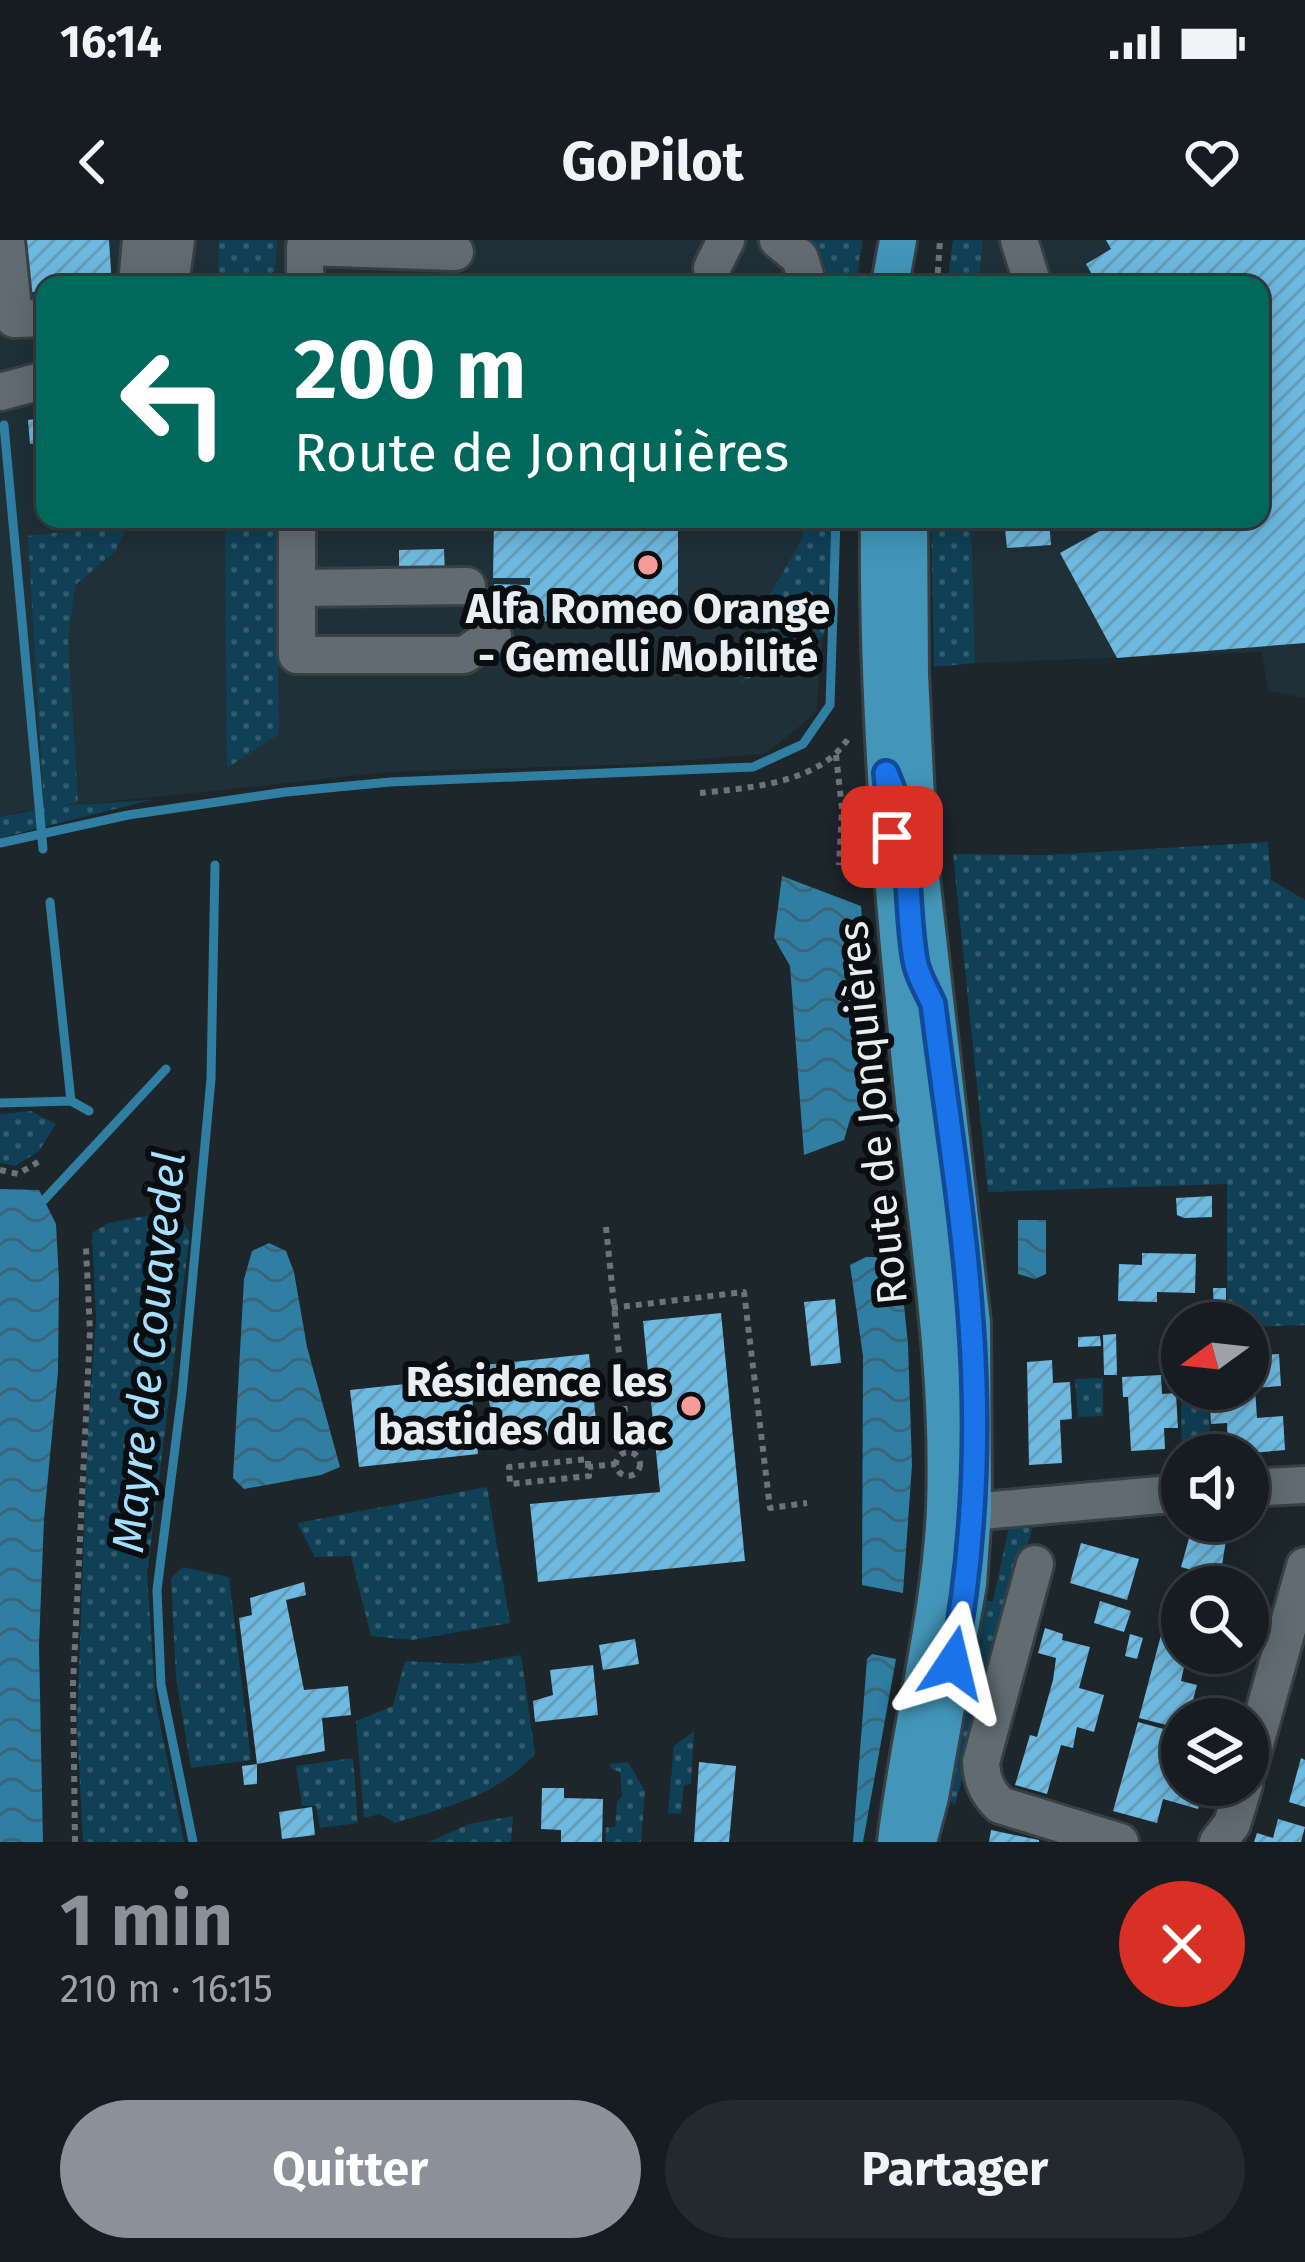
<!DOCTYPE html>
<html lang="fr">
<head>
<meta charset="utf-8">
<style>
	:root { --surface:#161c20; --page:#23292d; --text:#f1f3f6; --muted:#9ea1a5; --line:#353a3e; --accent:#8c9099 }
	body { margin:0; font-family:"Fira Sans",sans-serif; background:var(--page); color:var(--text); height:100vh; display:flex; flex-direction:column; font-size:45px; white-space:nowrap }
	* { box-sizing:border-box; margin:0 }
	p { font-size:39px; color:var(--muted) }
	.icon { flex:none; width:66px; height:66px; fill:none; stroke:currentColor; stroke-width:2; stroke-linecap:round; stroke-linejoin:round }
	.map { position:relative; height:1602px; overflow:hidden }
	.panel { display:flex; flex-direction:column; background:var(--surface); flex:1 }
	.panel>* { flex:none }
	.hud { position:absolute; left:36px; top:36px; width:1233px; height:252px; border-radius:24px; box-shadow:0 6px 30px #0003,0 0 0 3px var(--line); background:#00695c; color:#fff; overflow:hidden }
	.needle { width:78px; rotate:255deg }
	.fabs { position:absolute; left:1161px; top:1062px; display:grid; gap:24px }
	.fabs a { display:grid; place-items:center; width:108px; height:108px; border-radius:50%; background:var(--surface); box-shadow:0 6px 30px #0003,0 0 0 3px var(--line); font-size:60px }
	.pin { position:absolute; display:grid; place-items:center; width:102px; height:102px; color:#fff; margin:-51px; border-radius:24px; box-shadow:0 6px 18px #0006 }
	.me { position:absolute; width:132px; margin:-66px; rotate:10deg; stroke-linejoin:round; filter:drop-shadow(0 0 9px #0008) }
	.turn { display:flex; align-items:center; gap:42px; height:252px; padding:0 60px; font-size:54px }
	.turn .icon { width:156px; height:156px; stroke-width:2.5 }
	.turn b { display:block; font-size:84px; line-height:102px }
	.round { display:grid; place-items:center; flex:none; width:126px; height:126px; border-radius:63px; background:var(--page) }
	.summary { display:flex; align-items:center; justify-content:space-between; height:204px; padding:0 60px }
	h1 { font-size:72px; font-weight:700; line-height:90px; color:var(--accent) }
	.primary-button { display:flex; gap:24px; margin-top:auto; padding:24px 60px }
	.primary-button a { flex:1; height:138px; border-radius:72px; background:var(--accent); color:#fff; font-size:48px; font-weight:700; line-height:138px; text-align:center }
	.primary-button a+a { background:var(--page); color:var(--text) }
	.status { display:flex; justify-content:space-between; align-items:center; height:84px; padding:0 60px; background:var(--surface); direction:ltr }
	.status svg { height:33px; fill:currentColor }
	header { display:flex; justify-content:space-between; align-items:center; height:156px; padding:0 60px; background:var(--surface); font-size:54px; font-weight:700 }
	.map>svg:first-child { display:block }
</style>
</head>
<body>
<div class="status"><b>16:14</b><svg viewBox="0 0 49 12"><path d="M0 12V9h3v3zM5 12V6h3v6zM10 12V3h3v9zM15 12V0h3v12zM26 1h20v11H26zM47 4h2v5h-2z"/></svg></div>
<header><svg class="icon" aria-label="back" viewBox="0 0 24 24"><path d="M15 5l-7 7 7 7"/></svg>GoPilot<svg class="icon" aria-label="heart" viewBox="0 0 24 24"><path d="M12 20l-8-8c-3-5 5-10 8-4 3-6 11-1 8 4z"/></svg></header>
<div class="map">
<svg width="1305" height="1602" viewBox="0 0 1305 1602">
	<defs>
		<pattern id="grass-dots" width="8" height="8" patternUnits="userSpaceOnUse" patternTransform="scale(3)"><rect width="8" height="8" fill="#104055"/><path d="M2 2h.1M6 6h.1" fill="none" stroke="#335c6e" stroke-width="1.8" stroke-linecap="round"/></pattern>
		<pattern id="water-waves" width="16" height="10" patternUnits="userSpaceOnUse" patternTransform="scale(3)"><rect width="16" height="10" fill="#307ea2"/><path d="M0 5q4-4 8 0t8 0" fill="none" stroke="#3a657a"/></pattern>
		<pattern id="building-hatch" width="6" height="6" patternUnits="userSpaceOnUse" patternTransform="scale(3)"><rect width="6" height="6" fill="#6eb9e0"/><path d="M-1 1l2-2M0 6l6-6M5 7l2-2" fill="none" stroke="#649cba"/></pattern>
	</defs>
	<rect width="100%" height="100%" fill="#1d262b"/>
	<g fill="#203038">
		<path d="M0,0H863L858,45H45V279H834L816,473L765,514L637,524L389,532L23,571L0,577Z"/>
		<path d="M983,0H1305V458L1268,451L1262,412L975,423L971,279H1260V45H979Z"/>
	</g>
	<g fill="url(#grass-dots)">
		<path d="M219,0H277L274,45H218Z"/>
		<path d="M796,0H862L855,45H822Z"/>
		<path d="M953,0H983L979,45H947Z"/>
		<path d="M225,279H277L279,494L227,528Z"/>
		<path d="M807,279H834L824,395L741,443L763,398L766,361L800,303Z"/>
		<path d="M931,279H971L975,423L934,427Z"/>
		<path d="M127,284L116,311L75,345L68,399L78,562L61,566L151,560L0,598V577L44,568L28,296Z"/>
		<path d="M1268,602L1271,640L1305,660V1085L1248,1087V1083H1227V944L988,952L953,614L1046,615Z"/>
		<path d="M31,871L56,884L39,911L15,926L0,923V874Z"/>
		<path d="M156,974L184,984L190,993L147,1334L156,1464L184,1602H83L77,1486L87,1206L96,1079L92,993L108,983Z"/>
		<path d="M1172,1098H1182V1149H1208L1211,1215H1182V1234L1181,1156H1176Z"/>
		<path d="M1103,1138V1176L1078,1177L1075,1139Z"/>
		<path d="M487,1247L510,1383L412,1400L371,1396L351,1316L315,1317L297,1283Z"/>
		<path d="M1010,1282L1032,1289L955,1565L944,1557L986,1361H993Z"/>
		<path d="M183,1327L229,1337L251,1520L191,1528L176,1438L171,1338Z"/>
		<path d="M521,1415L535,1514C495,1557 449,1566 395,1583L380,1574L364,1578L356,1481L393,1466L405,1421L467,1424Z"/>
		<path d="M694,1491L691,1544L684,1545L681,1574L668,1573L674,1506Z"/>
		<path d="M353,1518L358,1583L320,1588L316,1566H302L296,1526Z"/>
		<path d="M628,1522L645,1551L641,1602H605L606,1587H615L617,1562L622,1556L620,1532L611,1529L610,1524Z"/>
		<path d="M513,1576L511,1602H429L469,1584Z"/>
	</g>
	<g fill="url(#water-waves)">
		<path d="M782,636L861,666L876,862L851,876L844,900L804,915L790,726L774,698Z"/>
		<path d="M0,949L39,950L56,984L59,1040L58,1132L44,1279L39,1406L43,1602H0Z"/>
		<path d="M1018,980H1046V1034L1035,1039L1018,1034Z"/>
		<path d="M269,1003L286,1011L294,1032L307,1107L340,1227L321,1235L244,1249L233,1238L244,1039L252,1011Z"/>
		<path d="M866,1017H899L908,1104L912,1225L903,1353L862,1345L863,1116L850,1025Z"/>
		<path d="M872,1414L896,1419L863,1602H853L867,1419Z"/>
	</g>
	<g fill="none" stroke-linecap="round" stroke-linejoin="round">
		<g stroke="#307ea2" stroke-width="9">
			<path d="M4,185L43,609"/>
			<path d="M0,603L128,575L286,552L390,542L753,527L803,504L830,465L836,279"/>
			<path d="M50,662L71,861"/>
			<path d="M0,863L71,861L89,871"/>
			<path d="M44,960L166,829"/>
			<path d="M193,1602L161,1445L157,1350L182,1153L211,839L215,625"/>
		</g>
	</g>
	<g fill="url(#building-hatch)">
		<path d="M19,0H109L112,45H45V51L23,53Z"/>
		<path d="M1106,0H1305V403L1117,418L1060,313L1121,279H1260V45H1098L1086,24L1111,9Z"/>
		<rect x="549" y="35" width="36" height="10"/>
		<path d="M45,178V202L30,204L28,180Z"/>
		<path d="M494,279H678V357L662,377L643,380L493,382L494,344L530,345V338H493Z"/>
		<path d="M1049,279L1051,305L1007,308L1004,280Z"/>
		<path d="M444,309L445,335H399V310Z"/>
		<path d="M1212,956V977L1184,978L1177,975L1176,958Z"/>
		<path d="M1142,1013L1196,1014L1195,1053L1157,1052V1062L1118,1061L1119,1024L1142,1025Z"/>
		<path d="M1213,1048H1226V1072H1214Z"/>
		<path d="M835,1059L841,1123L811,1126L804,1062Z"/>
		<path d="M721,1073L745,1321L538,1342L530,1264L660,1252L643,1081Z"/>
		<path d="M1116,1094L1117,1135H1104L1103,1095Z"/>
		<path d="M1100,1096L1101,1106L1078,1107V1097Z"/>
		<path d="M589,1114L597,1190L494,1202L485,1125Z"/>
		<path d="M1279,1114L1281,1146L1255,1148L1257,1178L1283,1176L1285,1210L1228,1215L1227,1183L1211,1184L1209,1149H1248V1116Z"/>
		<path d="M1052,1120L1053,1143L1070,1142L1072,1179L1060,1180L1062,1223L1029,1225L1027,1122Z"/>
		<path d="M1161,1135L1162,1154L1176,1153L1178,1188H1164L1165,1209L1131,1211L1128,1157H1123L1122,1137Z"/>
		<path d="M470,1137L478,1214L359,1227L350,1150Z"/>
		<path d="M1191,1291L1226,1300L1220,1338L1181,1327Z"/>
		<path d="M1081,1303L1139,1319L1127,1360L1070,1343Z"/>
		<path d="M304,1342L306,1355L286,1360L304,1450L348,1446L351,1475L322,1478L325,1511L257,1524L239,1378L252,1375L250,1358Z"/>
		<path d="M1174,1346L1182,1348V1413H1187L1181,1441L1197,1445L1188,1479H1182V1489L1139,1478Z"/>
		<path d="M1100,1361L1131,1371L1124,1392L1094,1383Z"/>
		<path d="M1045,1388L1063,1394L1062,1400L1090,1407L1079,1448L1104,1455L1094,1492L1077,1487L1073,1508L1061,1505L1047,1554L1015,1545L1030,1495L1037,1497L1053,1440L1056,1418L1038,1413Z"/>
		<path d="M1130,1394L1143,1398L1137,1419L1125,1416Z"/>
		<path d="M635,1399L639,1424L603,1430L599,1405Z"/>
		<path d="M593,1425L598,1475L535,1482L533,1461L553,1455L550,1430Z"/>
		<path d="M1138,1482L1182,1494L1180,1547L1203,1554L1198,1569L1163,1559L1157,1583L1113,1571Z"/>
		<path d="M1301,1518L1305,1520V1567L1289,1562Z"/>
		<path d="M699,1522L736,1526L729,1602H694Z"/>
		<path d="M257,1524V1544L244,1545L242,1526Z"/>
		<path d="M542,1548H564V1558L603,1559L602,1602H561V1590L541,1589Z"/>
		<path d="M312,1567L315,1595L282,1599L279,1572Z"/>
		<path d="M1278,1579L1305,1587L1301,1602H1254L1257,1593L1273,1598Z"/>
		<path d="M991,1590L1039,1600V1602H989Z"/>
	</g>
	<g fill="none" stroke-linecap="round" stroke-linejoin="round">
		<g stroke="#384044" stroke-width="42">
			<g id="minor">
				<path d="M6,0L14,79L45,78"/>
				<path d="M778,0L800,18L808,45"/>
				<path d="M1019,0L1033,45"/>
				<path d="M712,28L726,0"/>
				<path d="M137,45L141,0"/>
				<path d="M170,45L176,0"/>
				<path d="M305,45V7L455,12"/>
				<path d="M0,152L45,140"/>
				<path d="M297,279V415H464L493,396"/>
				<path d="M300,348L467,346"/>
				<path d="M960,1248L963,1259L973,1270L982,1271L1182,1253"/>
				<path d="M1248,1248L1305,1245"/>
				<path d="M1035,1324L981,1522C982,1541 987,1552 1000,1565L1120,1602"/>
				<path d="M1248,1529L1305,1326"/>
				<path d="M1218,1602L1232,1584L1244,1545"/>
			</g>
		</g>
		<g stroke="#384044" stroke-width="42">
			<g id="major">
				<path d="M890,45L898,0"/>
				<path d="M879,279C877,473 894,668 914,861C928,997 950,1132 945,1269C940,1381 909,1491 896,1602"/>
				<path d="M909,279L910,435L919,620L972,1083L973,1270L968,1344L930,1557L918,1602"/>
			</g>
		</g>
		<g stroke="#6d7479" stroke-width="6" stroke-dasharray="6 6" stroke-linecap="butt">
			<path d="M937,45L940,0"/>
			<path d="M836,515L842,569L839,625"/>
			<path d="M700,553C749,548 822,543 849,497"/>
			<path d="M0,930L18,934L43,919"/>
			<path d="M606,987L629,1212"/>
			<path d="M612,1068L744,1052L770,1268L807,1263"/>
			<circle cx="628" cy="1224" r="12"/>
			<path d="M588,1227V1219L509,1227L510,1244L589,1236L588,1227L616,1224"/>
			<path d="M75,1602L73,1445L90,1092L86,1008"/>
		</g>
		<use href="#minor" stroke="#616c72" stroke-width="36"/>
		<use href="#major" stroke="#4396b9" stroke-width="36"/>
	</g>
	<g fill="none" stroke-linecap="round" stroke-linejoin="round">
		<g stroke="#114b97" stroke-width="30">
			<path id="route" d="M892,597L886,533C914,594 904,656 915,720C917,735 927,750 933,764C946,870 964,977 971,1084C979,1197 974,1311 953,1423"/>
		</g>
		<use href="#route" stroke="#1a73e8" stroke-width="21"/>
	</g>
	<g fill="#f59b98" stroke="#0a0e10" stroke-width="4.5">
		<circle cx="648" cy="325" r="12"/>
		<circle cx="691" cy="1166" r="12"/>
	</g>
	<g text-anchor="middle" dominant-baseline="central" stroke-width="12" stroke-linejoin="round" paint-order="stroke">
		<g font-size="42" font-weight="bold" fill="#e8eef1" stroke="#0a0e10">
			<text x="648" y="369">Alfa Romeo Orange<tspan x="648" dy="48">- Gemelli Mobilité</tspan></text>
			<text x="667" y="1142" text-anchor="end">Résidence les<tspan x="667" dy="48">bastides du lac</tspan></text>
		</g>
		<g font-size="42" fill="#e8eef1" stroke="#0a0e10">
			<text transform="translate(873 873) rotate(-96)">Route de Jonquières</text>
		</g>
		<g font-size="45" font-style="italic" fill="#a5e0ff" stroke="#0a0e10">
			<text transform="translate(149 1112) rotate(-84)">Mayre de Couavedel</text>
		</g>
	</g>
</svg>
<div class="fabs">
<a><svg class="needle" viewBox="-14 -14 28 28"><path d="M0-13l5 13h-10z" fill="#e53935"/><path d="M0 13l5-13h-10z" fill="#9ea1a5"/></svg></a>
<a><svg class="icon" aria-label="sound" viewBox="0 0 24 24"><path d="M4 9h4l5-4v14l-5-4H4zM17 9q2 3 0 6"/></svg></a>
<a><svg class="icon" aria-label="search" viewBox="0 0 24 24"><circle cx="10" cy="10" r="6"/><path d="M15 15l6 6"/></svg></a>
<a><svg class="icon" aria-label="layers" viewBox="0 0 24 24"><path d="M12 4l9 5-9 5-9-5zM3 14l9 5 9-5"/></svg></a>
</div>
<div class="pin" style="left:892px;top:597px;background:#d93025"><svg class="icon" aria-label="arrive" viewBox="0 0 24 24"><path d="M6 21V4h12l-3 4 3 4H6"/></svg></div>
<svg class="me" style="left:953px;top:1423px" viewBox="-20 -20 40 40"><path d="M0-17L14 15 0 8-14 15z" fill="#1a73e8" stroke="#fff" stroke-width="4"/></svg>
<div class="hud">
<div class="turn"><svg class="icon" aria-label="left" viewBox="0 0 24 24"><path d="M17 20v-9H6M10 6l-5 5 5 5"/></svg><div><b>200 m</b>Route de Jonquières</div></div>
</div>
</div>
<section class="panel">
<div class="summary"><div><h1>1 min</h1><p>210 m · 16:15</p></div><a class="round" style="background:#d93025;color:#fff"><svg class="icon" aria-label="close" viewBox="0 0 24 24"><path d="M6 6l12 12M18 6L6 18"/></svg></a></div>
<div class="primary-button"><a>Quitter</a><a>Partager</a></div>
</section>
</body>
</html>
